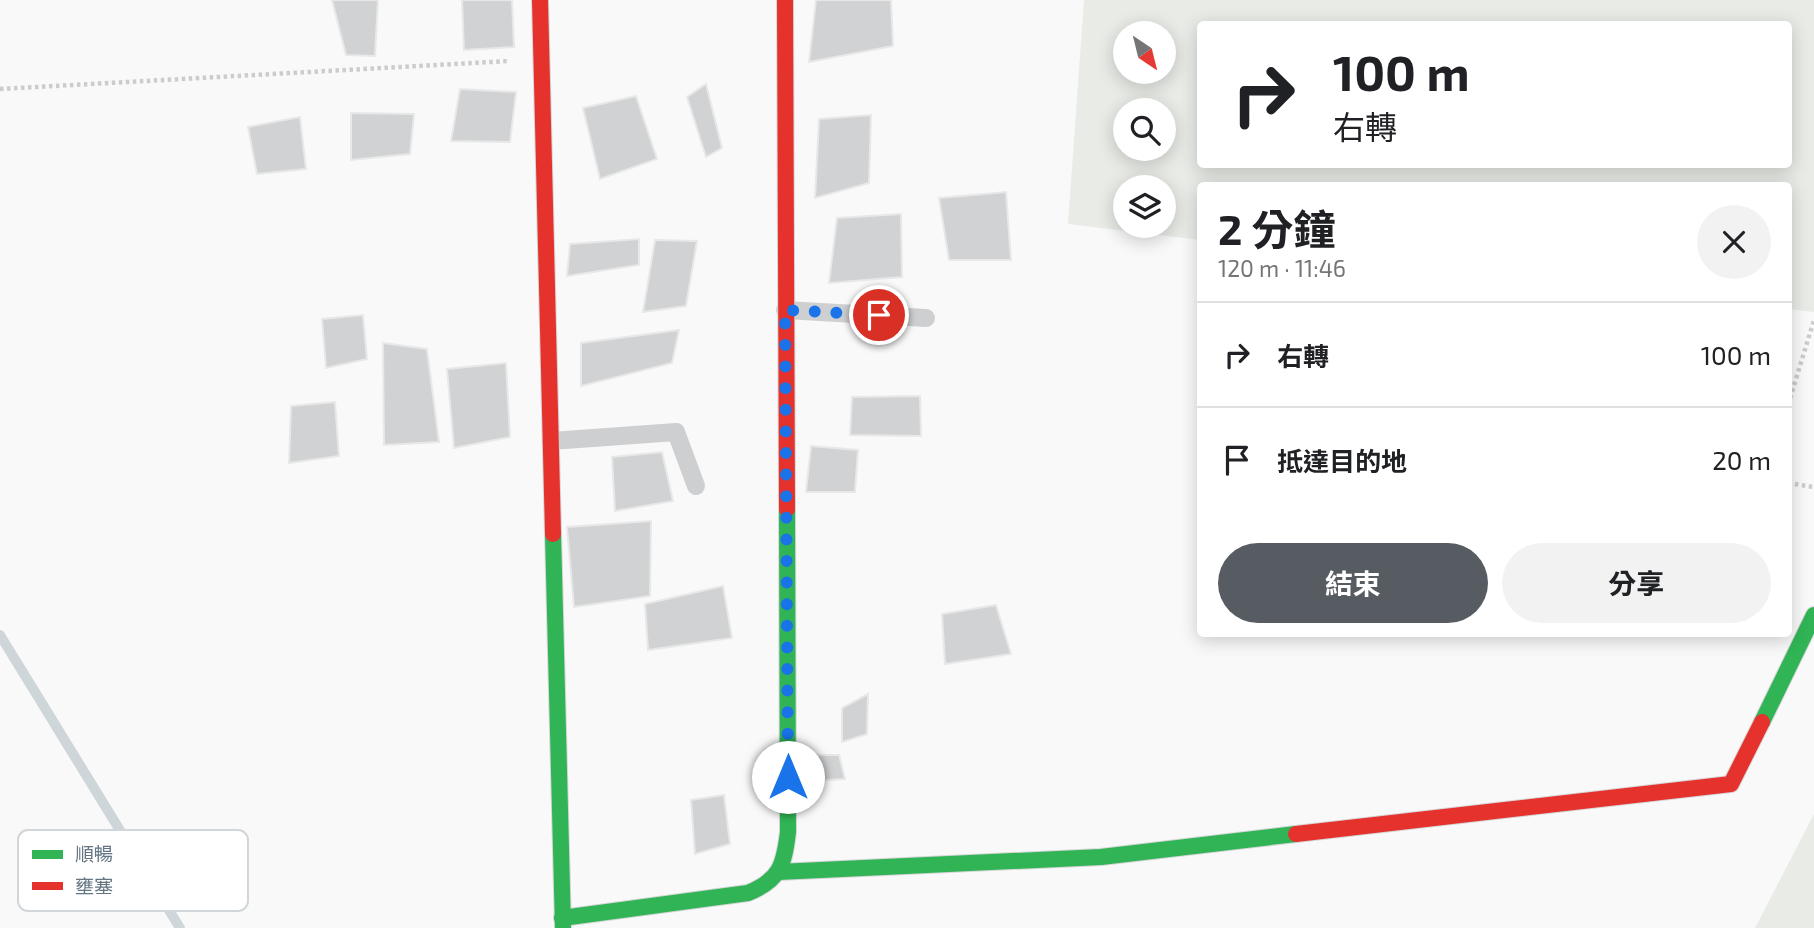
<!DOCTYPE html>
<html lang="zh-TW">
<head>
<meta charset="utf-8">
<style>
	:root { --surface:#fff; --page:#f2f2f2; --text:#202124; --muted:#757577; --line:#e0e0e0; --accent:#565c61 }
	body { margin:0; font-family:"Exo 2","Noto Sans TC",sans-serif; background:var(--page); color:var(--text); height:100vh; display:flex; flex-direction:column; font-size:26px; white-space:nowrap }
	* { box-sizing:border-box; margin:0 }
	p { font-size:23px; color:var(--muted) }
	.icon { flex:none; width:38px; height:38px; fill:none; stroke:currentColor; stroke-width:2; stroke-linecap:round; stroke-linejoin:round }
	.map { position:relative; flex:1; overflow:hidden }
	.panel { position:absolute; left:1197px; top:182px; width:595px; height:455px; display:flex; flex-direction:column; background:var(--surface); border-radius:7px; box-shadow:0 4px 18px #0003 }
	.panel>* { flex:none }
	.hud { position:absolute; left:1197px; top:21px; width:595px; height:147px; border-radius:7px; box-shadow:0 4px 18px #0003; background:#fff; color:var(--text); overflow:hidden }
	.needle { width:46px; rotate:145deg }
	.tools { position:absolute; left:1113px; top:21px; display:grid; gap:14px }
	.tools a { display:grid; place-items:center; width:63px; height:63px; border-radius:50%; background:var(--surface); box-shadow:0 4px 18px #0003; font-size:35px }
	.pin { position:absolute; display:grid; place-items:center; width:60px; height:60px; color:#fff; margin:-30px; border:4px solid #fff; border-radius:50%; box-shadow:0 2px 7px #0007 }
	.me { position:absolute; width:77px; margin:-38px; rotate:0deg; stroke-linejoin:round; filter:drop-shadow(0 0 5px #0008) }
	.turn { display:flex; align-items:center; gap:24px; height:147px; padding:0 21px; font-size:32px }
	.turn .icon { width:91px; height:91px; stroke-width:2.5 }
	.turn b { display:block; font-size:49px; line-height:60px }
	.round { display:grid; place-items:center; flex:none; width:74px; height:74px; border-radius:37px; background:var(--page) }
	.headline { display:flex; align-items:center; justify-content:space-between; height:119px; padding:0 21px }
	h1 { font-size:42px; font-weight:700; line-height:52px }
	.action { display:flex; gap:14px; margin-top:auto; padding:14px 21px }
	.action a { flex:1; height:80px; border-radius:42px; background:var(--accent); color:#fff; font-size:28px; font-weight:700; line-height:80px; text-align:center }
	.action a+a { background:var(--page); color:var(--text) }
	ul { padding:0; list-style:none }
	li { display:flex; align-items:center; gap:21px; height:105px; padding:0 21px; border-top:2px solid var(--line) }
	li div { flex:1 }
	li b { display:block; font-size:26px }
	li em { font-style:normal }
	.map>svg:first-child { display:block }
</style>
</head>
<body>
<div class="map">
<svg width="1814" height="928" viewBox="0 0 1814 928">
	<rect width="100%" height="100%" fill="#f9f9f9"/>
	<g fill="#e8ebe6" fill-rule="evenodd">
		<path d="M1084,0H1814V312L1789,309L1788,186H1200V240L1068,224ZM1200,24H1788V164H1200ZM1125,33H1164V72H1125ZM1125,110H1164V149H1125ZM1125,187H1164V226H1125Z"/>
		<path d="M1814,814V928H1755Z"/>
	</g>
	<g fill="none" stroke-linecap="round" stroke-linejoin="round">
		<path stroke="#ced6d9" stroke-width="10" d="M0,635L180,928"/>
	</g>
	<g fill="#d0d2d3" stroke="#e8e8e8" stroke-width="2">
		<path d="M332,0H378L375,56L346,55Z"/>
		<path d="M462,0H512L514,47L464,50Z"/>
		<path d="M816,0H891L893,46L809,62Z"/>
		<path d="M706,84L722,148L706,157L687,97Z"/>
		<path d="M460,89L516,92L510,142L451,141Z"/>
		<path d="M636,96L657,159L600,179L583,108Z"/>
		<path d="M351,113L414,114L410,154L351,160Z"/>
		<path d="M871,115L869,183L815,198L819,119Z"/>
		<path d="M300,117L306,169L257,174L248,127Z"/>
		<path d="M1006,192L1011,260H949L939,198Z"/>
		<path d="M901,214L902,277L829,283L837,218Z"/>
		<path d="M639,239V265L567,276L570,244Z"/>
		<path d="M655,240L697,241L686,306L643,312Z"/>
		<path d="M363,315L367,359L326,368L322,319Z"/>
		<path d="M679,330L672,363L581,386V343Z"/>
		<path d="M383,343L427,349L439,442L384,445Z"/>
		<path d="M506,363L510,437L454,448L447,369Z"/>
		<path d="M920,396L921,436L850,435L852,397Z"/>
		<path d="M335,402L339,456L289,463L291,406Z"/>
		<path d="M811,446L858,450L855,492H806Z"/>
		<path d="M662,452L673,501L615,511L612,457Z"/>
		<path d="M651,521L650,596L574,607L567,527Z"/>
		<path d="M723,586L732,638L648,650L645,604Z"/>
		<path d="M996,605L1011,654L945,664L942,614Z"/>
		<path d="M868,694L867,734L842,742V708Z"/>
		<path d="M804,755H839L845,779L806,781Z"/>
		<path d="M724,795L730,844L695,854L691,800Z"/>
	</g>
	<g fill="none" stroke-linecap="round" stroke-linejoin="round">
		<g stroke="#d5d6d7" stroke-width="18">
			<g id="fast">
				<path d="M553,534L563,928"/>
				<path d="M1762,722L1814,615"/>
				<path d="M778,872L1101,857L1296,834"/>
				<path d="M562,918L748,893C780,880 784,865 788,832L787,509"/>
			</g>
		</g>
		<g stroke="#d5d6d7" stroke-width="18">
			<g id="jam">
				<path d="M540,0L553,534"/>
				<path d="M785,0L787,509"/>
				<path d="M1296,834L1731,784L1762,722"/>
			</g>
		</g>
		<g stroke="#cbcccd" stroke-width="4.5" stroke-dasharray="3.5 3.5" stroke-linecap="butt">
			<path d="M0,89L509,61"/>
			<path d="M1788,405L1814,320"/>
			<path d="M1788,483L1814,487"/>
		</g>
		<g stroke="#cecfd0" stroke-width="18">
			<path d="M785,310L926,318"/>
			<path d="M551,441L676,432L696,486"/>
		</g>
		<use href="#fast" stroke="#30b455" stroke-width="16"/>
		<use href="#jam" stroke="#e5322d" stroke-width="16"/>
	</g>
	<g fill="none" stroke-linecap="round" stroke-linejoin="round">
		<path stroke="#1a73e8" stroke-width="12" stroke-dasharray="0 21.6" d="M788,777L785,310L879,315"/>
	</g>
	<rect x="18" y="830" width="230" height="81" rx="10" fill="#fff" stroke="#d1d6da" stroke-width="2"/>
	<rect x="32" y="850" width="31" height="9" fill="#30b455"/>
	<rect x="32" y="882" width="31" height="8" fill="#e5322d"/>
	<g font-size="19" fill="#657683">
		<text x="75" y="861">順暢</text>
		<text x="75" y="893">壅塞</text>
	</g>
</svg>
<div class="tools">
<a><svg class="needle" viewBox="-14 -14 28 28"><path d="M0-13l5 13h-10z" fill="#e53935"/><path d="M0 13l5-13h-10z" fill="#757577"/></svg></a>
<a><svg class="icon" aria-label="search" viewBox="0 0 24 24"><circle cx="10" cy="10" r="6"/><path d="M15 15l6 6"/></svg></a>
<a><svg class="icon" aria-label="layers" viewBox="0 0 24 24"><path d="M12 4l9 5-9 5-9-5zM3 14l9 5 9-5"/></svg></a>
</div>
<div class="pin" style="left:879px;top:315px;background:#d93025"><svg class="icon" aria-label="arrive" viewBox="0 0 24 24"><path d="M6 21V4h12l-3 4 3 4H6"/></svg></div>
<svg class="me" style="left:788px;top:777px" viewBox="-20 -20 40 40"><circle r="19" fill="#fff"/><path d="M0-13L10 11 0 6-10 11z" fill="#1a73e8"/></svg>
<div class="hud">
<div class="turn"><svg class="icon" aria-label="right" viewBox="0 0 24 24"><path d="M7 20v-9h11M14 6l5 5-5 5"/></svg><div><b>100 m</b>右轉</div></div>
</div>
<section class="panel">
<div class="headline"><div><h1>2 分鐘</h1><p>120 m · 11:46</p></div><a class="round"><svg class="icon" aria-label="close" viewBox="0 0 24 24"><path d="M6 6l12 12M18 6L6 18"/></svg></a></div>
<ul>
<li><svg class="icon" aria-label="right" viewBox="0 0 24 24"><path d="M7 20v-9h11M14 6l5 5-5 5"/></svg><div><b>右轉</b></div><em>100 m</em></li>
<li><svg class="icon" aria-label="arrive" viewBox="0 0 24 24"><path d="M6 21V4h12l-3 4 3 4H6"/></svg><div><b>抵達目的地</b></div><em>20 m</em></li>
</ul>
<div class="action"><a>結束</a><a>分享</a></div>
</section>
</div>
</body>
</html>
